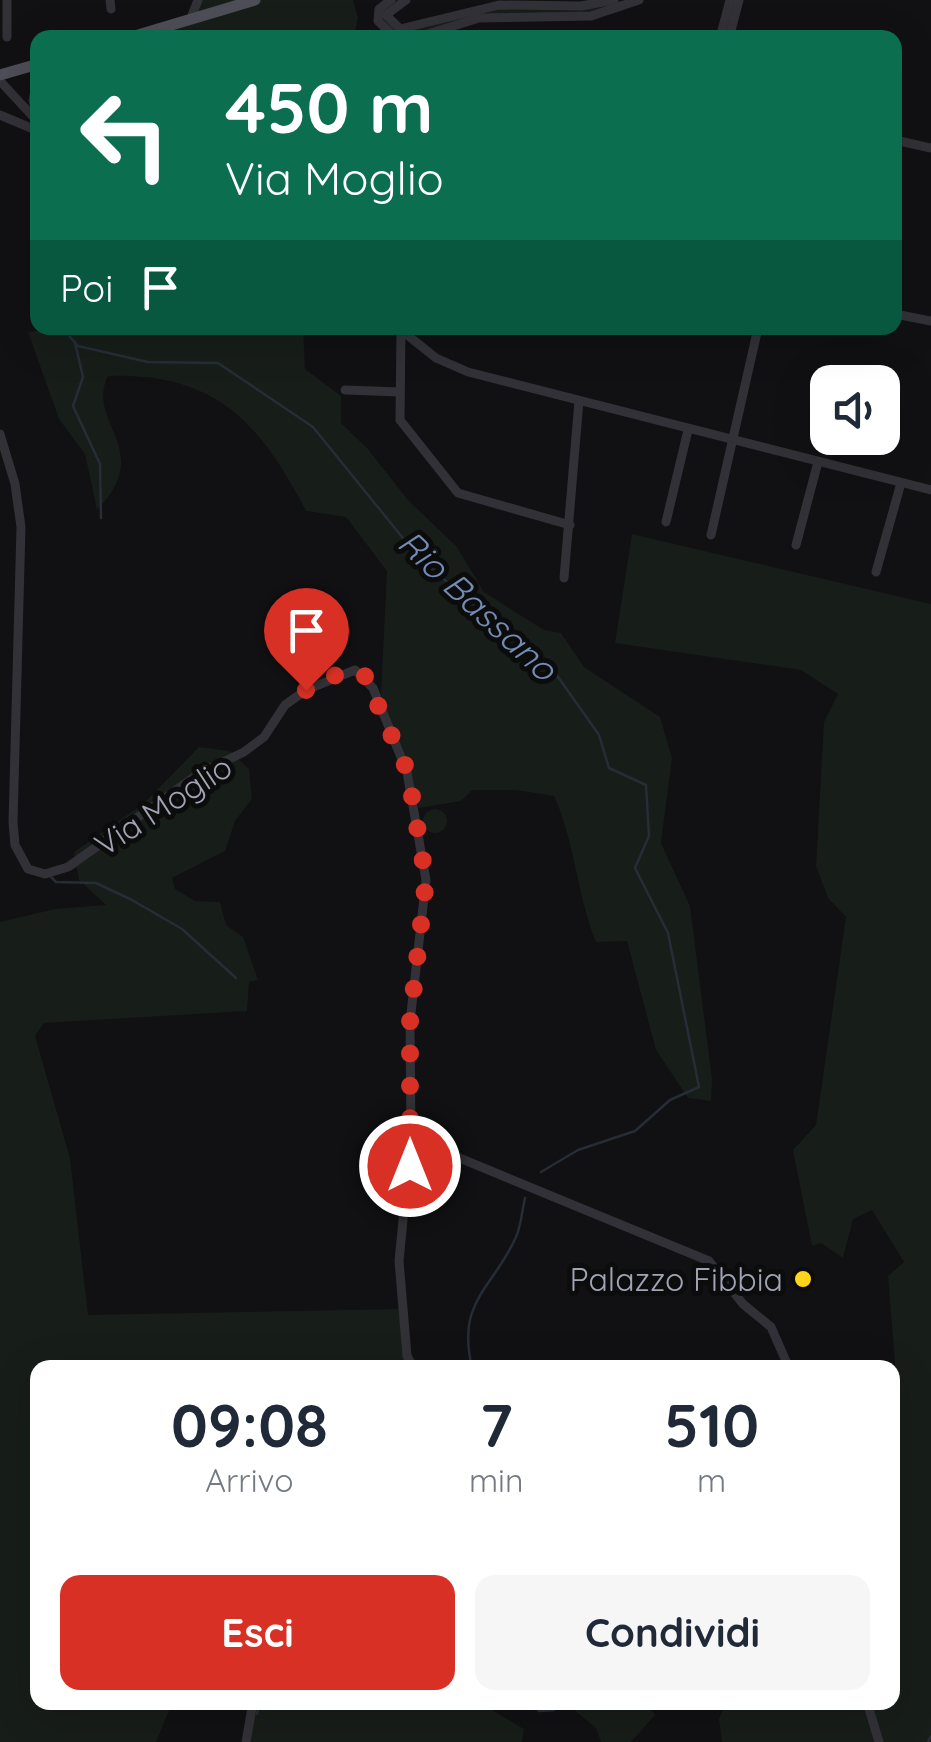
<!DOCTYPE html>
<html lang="it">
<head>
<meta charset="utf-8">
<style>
	:root { --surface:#fff; --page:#f6f6f7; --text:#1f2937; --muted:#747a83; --accent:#d93025 }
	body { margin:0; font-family:Quicksand,sans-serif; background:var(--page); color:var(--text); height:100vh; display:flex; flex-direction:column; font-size:38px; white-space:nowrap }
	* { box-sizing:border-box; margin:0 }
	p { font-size:32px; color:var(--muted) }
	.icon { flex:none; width:55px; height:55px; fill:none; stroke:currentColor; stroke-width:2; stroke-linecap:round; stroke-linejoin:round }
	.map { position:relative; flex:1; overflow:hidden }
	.side { position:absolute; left:30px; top:1360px; width:870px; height:350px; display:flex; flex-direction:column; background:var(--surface); border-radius:20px; box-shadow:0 10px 40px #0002 }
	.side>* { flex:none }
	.banner { position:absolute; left:30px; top:30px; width:872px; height:305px; border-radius:20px; box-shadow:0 10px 40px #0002; background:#0b6e4f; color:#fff; overflow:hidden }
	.buttons { position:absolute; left:810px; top:365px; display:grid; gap:20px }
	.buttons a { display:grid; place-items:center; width:90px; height:90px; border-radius:20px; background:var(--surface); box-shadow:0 10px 40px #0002; font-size:50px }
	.pin { position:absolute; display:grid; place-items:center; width:85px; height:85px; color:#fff; margin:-102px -42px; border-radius:50% 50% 50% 0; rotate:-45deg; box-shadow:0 0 10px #0007 }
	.pin .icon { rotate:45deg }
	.me { position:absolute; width:110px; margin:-55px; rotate:0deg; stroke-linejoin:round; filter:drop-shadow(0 0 8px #0008) }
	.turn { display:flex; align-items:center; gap:35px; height:210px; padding:0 30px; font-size:45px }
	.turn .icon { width:130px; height:130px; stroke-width:2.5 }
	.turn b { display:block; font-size:70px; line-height:85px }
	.then { display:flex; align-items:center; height:95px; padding:0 30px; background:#0003; gap:20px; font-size:38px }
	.eta { display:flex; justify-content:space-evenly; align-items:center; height:170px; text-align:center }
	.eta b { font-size:60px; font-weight:800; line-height:70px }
	.primary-button { display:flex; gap:20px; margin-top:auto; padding:20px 30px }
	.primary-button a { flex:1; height:115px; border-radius:20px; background:var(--accent); color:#fff; font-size:40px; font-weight:800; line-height:115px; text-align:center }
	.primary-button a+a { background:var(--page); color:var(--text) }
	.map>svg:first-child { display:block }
</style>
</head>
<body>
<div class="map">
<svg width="931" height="1742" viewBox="0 0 931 1742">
	<rect width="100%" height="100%" fill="#111012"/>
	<g fill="#171d19">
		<path d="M193,0H353L358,18L354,37L128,38L192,17Z"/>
		<path d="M394,0H399L387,7L385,20L404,33L498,8L632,0L595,13L484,15L408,36L382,23L381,9Z"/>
		<path d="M58,328H303L305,369L341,396V423L367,448L408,500L457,547L484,592L544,630L561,633L584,667L660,717L672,758L661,843L690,906L712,1079L711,1101L688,1098L656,1050L627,941L596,942C577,895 575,843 554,796L515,790H472L461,801L419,808L381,694L387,571L346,517L306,511C259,421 215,373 108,376C85,423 156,449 97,510L85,454L59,419L28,332Z"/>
		<path d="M632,534L931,604V1742H722L719,1719L726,1703L892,1702V1413L898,1402L888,1276L904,1262L872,1210L853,1219L843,1258L821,1243L812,1246L793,1150L816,1125L846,917L828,898L816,866L824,722L838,694L801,670L615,643Z"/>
		<path d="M199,747L230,751L249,769L252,799L235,821L225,851L172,878L175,889L195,901L220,902L226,925L243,937L258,980L249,982L247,1011L44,1023L35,1036L70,1158L88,1315L401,1309L406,1346L420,1367L38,1368V1702L172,1703L156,1742H0V922L55,909L106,905L79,880L74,852L143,804Z"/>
		<circle cx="435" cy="821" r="12"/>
		<path d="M255,1702L480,1703L524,1729L522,1742H244Z"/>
		<path d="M566,1703H647L655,1715L631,1742H601L596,1728Z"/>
	</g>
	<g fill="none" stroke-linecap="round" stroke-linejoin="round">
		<g stroke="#262d36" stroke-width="2.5">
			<path d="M70,337L78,346L148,362L218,363L313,427L419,558L556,674L599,735L609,768L646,785L649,836L635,868L668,933L699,1087L670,1100L635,1131L578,1150L541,1172"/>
			<path d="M75,343L83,377L73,406L100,464L101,518"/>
			<path d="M49,875L56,882L96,883L132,900L182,929L236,978"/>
			<path d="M472,1368C456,1300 493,1289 516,1237C521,1226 522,1211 525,1198"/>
			<path d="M533,1702L539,1711L554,1710"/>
			<path d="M257,1714L260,1702"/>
			<path d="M928,1742L931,1736"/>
		</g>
		<g stroke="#313137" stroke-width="9">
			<path d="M7,0V37"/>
			<path d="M110,0L111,9"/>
			<path d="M391,0L379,9L378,21L396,38"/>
			<path d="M406,0L386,15L400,29L499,5L581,6L614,0"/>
			<path d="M191,18L198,0"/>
			<path d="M415,38L479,18L591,16L639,0"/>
			<path d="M720,38L730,0"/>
			<path d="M729,38L739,0"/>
			<path d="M0,81L38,122"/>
			<path d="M0,115L38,131"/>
			<path d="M37,118L33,100L38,79"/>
			<path d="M895,140L931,148"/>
			<path d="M895,314L931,321"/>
			<path d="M401,328L400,420L458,493L570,525"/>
			<path d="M401,330L436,358L468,372L931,490"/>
			<path d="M345,390L400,392"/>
			<path d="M0,434L15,484L21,527L13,822L15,845L28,869L45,874L68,867L200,773L244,752L264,737L285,705L306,690L355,670L373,688L407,772L426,880L410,1022L411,1138L399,1261L407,1356L413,1368"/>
			<path d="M666,522L688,430"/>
			<path d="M711,535L758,328"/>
			<path d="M796,545L818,462"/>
			<path d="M876,572L901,483"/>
			<path d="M564,578L579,401"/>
			<path d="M411,1138L709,1261L743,1304L771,1327L789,1368"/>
			<path d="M867,1702L879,1742"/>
			<path d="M246,1742L253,1702"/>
		</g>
		<g stroke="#4d4e57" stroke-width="11">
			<path d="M128,38L255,0"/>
			<path d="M0,75L38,64"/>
		</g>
	</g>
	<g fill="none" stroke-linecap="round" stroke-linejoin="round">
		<path stroke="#d93025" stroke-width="18" stroke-dasharray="0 32.4" d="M306,690L342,672L364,674L408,772L426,880L410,1022V1166"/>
	</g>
	<circle fill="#ffd51c" stroke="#0c0c0d" stroke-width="4" cx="803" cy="1279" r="10"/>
	<g text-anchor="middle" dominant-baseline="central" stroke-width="10" stroke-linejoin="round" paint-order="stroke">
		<g font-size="32" fill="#a1a4b4" stroke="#0c0c0d">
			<text transform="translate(163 805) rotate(-33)">Via Moglio</text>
		</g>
		<g font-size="32" fill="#a1a4b4" stroke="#0c0c0d" text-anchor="end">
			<text x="783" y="1279">Palazzo Fibbia</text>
		</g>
		<g font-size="35" font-style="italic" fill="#748cb3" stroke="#0c0c0d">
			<text transform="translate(478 605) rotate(43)">Rio Bassano</text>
		</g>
	</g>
</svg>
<div class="buttons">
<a><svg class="icon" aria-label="sound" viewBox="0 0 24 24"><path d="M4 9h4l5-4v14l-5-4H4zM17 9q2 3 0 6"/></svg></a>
</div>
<div class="pin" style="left:306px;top:690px;background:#d93025"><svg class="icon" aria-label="arrive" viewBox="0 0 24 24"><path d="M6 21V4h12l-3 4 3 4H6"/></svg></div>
<svg class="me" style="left:410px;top:1166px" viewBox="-20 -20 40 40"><circle r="17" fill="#d93025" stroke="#fff" stroke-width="3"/><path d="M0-11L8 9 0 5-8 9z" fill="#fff"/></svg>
<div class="banner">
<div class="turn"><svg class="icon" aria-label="left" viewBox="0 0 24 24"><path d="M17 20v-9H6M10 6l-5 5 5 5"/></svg><div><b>450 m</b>Via Moglio</div></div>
<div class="then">Poi<svg class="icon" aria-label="arrive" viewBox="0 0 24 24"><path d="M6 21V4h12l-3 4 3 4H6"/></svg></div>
</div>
<section class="side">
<div class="eta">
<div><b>09:08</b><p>Arrivo</p></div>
<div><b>7</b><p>min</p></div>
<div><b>510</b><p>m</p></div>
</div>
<div class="primary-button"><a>Esci</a><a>Condividi</a></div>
</section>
</div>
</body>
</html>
